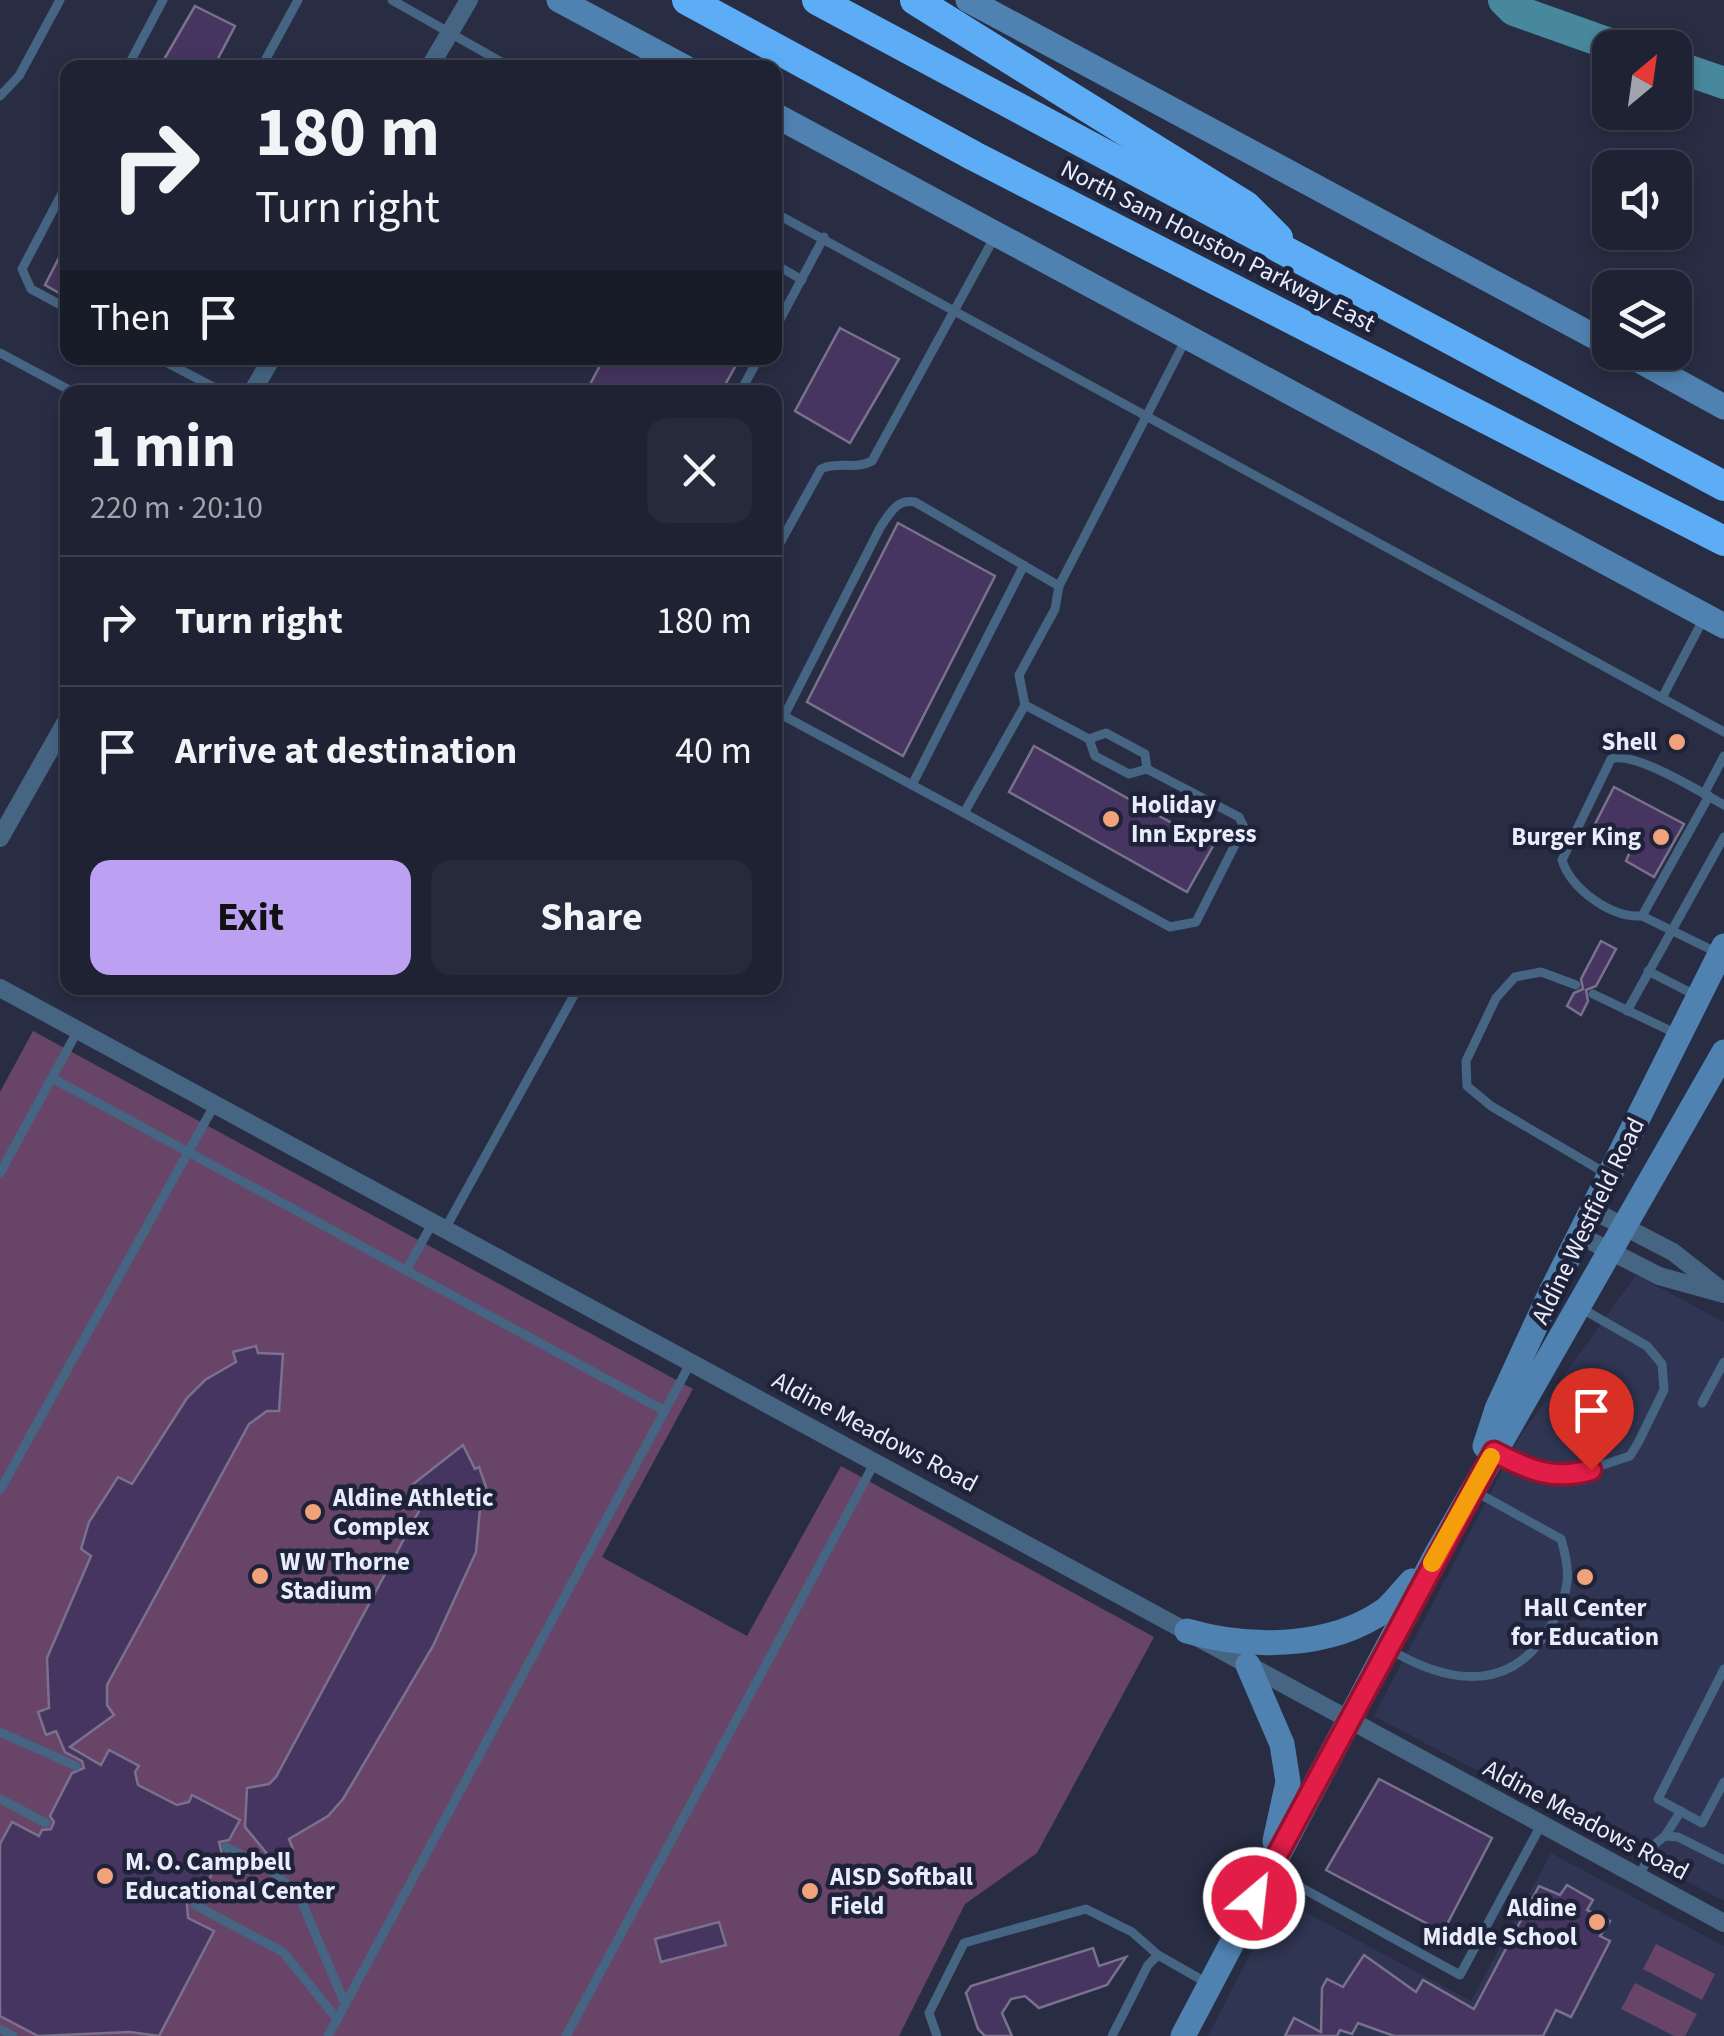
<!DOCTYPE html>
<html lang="en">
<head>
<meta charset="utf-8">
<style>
	:root { --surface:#1e2233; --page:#262a3b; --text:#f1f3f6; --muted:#a1a4ac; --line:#3c3f4e; --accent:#bca0f2 }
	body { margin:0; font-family:"Source Sans 3",sans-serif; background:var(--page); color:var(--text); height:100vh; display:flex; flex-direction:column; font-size:38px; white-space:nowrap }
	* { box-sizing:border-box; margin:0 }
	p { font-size:32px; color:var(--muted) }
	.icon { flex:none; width:55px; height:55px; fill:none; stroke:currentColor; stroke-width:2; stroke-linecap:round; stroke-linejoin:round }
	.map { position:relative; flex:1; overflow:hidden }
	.details { position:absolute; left:60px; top:385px; width:722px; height:610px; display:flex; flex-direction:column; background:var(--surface); border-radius:20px; box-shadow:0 5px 15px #0003,0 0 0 2px var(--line) }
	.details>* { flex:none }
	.guide { position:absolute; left:60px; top:60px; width:722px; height:305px; border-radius:20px; box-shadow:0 5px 15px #0003,0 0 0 2px var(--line); background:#1e2233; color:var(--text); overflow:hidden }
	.needle { width:65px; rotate:29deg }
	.controls { position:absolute; left:1592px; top:30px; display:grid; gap:20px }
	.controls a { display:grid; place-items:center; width:100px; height:100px; border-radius:20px; background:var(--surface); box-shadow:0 5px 15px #0003,0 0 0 2px var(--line); font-size:50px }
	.pin { position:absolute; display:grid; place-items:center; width:85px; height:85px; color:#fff; margin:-102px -42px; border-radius:50% 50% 50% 0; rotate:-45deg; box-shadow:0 0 10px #0007 }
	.pin .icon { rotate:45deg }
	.me { position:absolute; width:110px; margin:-55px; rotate:28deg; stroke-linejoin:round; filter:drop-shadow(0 0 8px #0008) }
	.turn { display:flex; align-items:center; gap:35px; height:210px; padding:0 30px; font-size:45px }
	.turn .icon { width:130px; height:130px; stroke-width:2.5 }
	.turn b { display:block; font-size:70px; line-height:85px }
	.then { display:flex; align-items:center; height:95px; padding:0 30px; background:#0003; gap:20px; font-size:38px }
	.round { display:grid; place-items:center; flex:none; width:105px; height:105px; border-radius:20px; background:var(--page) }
	.summary { display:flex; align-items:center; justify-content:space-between; height:170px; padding:0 30px }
	h1 { font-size:60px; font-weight:700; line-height:75px }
	.primary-button { display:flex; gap:20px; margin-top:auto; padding:20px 30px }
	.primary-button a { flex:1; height:115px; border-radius:20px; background:var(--accent); color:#111; font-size:40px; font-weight:700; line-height:115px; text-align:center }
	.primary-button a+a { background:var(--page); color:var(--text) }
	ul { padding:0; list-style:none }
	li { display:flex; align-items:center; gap:30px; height:130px; padding:0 30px; border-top:2px solid var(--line) }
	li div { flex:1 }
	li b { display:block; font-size:38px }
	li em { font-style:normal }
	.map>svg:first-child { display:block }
</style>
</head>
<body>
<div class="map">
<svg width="1724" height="2036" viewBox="0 0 1724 2036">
	<rect width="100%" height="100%" fill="#282d44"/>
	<g fill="#2f3552">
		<path d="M1636,1275L1724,1322V1901L1374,1716L1519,1438Z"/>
		<path d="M1551,1853L1724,1946V2036H1208L1279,1898L1471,2001Z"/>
	</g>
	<g fill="#684568">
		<path d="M33,1031L693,1389L602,1557L747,1636L841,1466L1154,1637L1037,1853L965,1904L899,2036H0V1092Z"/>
		<path d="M1656,1944L1715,1974L1702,2000L1643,1969Z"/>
		<path d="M1635,1983L1697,2014L1685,2036H1674L1621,2009Z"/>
	</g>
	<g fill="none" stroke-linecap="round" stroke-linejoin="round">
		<g stroke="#48889d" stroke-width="32">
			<path d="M1504,0L1514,10L1621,48"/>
			<path d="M1675,66L1724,83"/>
		</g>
	</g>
	<g fill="#463560" stroke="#7a718c" stroke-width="2.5">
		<path d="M195,6L235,26L213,68H159Z"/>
		<path d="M68,240V298L45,285Z"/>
		<path d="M840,328L899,359L850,443L795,411Z"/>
		<path d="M604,358H740L721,392H586Z"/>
		<path d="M898,523L995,576L903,756L807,702Z"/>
		<path d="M1034,746L1213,846L1187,892L1009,792Z"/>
		<path d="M1614,787L1684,824L1654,877L1626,861L1631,849L1593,828Z"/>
		<path d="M1601,941L1616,949L1596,986L1586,990L1588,1001L1581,1015L1567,1006L1574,993L1583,989L1581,979Z"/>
		<path d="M256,1346L258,1353L283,1354L279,1411H267L249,1424L107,1685V1705L114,1715L70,1747L101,1765L109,1750L139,1766L135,1772L138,1785L177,1805L189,1802L192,1795L240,1820L229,1840L219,1842L222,1854L199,1898H192L187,1904L188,1918L214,1931L159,2036L130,2032L38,2036L0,2016V1844L12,1822L39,1836L42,1830L51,1829L54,1822L50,1816L72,1773L84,1768L82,1761L65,1752L56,1731L46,1735L38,1712L49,1708L47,1658L91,1556L81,1549L89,1522L118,1477L132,1484L187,1398L205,1380L236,1362L233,1352Z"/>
		<path d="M463,1445L475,1469L479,1467L487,1490L477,1493L480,1509L476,1552L433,1646L343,1799L328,1816L289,1839L293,1849L269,1856L245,1827L247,1788L269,1784L276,1777L419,1511L412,1485Z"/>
		<path d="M1379,1779L1492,1838L1443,1932L1326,1870Z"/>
		<path d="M1567,1885L1593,1900L1587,1910L1610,1921L1600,1936L1610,1941L1571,2017L1556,2010L1543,2036H1394L1358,2023L1352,2034L1340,2030L1337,2036H1285L1294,2018L1321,2032L1322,1988L1327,1979L1343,1987L1364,1955L1416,1992L1423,1980L1474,2009L1539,1886L1560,1895Z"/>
		<path d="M719,1922L726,1945L661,1962L655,1939Z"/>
		<path d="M1093,1948L1099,1966L1126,1957L1107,1985L1039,2008L1025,1996L1011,1999L1002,2013L1012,2036H985L978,2029L966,1993L971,1986Z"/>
	</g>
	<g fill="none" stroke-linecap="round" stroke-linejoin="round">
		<g stroke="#466583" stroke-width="9">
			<path d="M392,0L512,68"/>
			<path d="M127,68L163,0"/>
			<path d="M261,68L298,0"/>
			<path d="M0,96L19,76L60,0"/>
			<path d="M68,182L22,269L31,289L68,309"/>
			<path d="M775,213L1724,732"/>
			<path d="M775,264L802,280"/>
			<path d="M775,329L824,237"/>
			<path d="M0,353L73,392"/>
			<path d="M158,358L223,392"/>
			<path d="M740,392L759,358"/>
			<path d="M775,552L821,469C838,461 856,470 872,461L994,238"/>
			<path d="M1024,565L912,785L784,716L881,526C891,512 897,499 915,502L1059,586L1185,341"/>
			<path d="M1662,698L1705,616"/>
			<path d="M1025,705L964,813L1170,927L1196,922L1244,827L1239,817L1147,769L1129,774L1095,756L1089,739L1025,705L1019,675L1055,609L1059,586"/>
			<path d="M1089,739L1106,733L1145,754L1147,769"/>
			<path d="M912,785L964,813"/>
			<path d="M1704,794L1724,756"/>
			<path d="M1709,796L1642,916C1611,918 1571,889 1562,860L1611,759C1633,750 1701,792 1724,805"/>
			<path d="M1642,916L1716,952"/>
			<path d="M1648,971L1695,995"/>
			<path d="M1576,985L1541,972L1515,977L1496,998L1466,1061L1467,1086L1491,1106L1607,1174"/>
			<path d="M1593,994L1677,1034"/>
			<path d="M1627,1011L1724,837"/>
			<path d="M52,1078L665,1411"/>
			<path d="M0,1173L78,1030"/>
			<path d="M445,1229L578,988"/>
			<path d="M406,1271L433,1222"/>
			<path d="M1702,1403L1724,1362"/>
			<path d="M1496,1454L1535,1472L1566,1477L1630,1456L1638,1443L1664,1390L1662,1364L1647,1346L1579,1307"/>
			<path d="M0,1490L215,1104"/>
			<path d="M1389,1649C1453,1687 1516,1693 1554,1620C1570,1589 1571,1572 1561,1539L1476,1492"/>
			<path d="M1724,1669L1658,1799L1702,1823L1724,1782"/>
			<path d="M0,1732L76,1766"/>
			<path d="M0,1799L46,1823"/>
			<path d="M1665,1836L1681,1811"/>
			<path d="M226,1847L267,1868L298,1893L345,2004"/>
			<path d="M1273,1872L1460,1975L1541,1825"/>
			<path d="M1639,1876L1656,1843L1665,1836L1678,1837L1724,1860"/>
			<path d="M195,1905L283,1952L337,2019"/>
			<path d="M0,2029L13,2036"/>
			<path d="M328,2036L691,1362"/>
			<path d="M566,2036L875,1462"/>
			<path d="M937,2036L929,2013L964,1943L1086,1909L1132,1932L1158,1955"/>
			<path d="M1112,2036L1148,1965L1158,1955L1207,1983"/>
		</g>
		<g stroke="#466583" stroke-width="18">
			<path d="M429,68L469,0"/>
			<path d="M252,392L272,358"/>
			<path d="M0,838L68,718"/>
			<path d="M0,988L1724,1923"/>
			<path d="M1592,1210L1673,1252L1720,1289"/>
			<path d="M1579,1235L1659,1276L1724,1294"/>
		</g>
		<g stroke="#5082b1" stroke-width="25">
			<path d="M559,0L686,68"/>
			<path d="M968,0L1610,345"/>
			<path d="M775,115L1724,626"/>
			<path d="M1624,352L1724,407"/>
			<path d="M1485,1446L1497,1409L1551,1292L1724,946"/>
			<path d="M1187,1631C1249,1649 1330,1649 1385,1610C1395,1602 1403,1590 1412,1581"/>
			<path d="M1248,1665L1282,1744L1288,1782L1275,1841"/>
			<path d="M1183,2036L1436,1555L1724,1052"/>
		</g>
		<g stroke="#5cadf6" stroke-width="30">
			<path d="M687,0L974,156L1724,541"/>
			<path d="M817,0L1724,486"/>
			<path d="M915,0L1246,206L1278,238"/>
		</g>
	</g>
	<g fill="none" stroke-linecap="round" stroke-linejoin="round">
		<g stroke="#92132f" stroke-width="25">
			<path id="route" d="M1254,1898L1494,1452C1529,1470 1553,1481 1591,1470"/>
		</g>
		<use href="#route" stroke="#e11d48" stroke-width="18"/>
		<path stroke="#f59e0b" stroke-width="18" d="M1432,1563L1491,1457"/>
	</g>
	<g fill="#f1a27b" stroke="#1f2339" stroke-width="4">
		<circle cx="1677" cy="742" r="10"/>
		<circle cx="1111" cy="819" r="10"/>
		<circle cx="1661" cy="837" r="10"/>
		<circle cx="313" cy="1512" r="10"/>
		<circle cx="260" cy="1576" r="10"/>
		<circle cx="1585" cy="1577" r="10"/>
		<circle cx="105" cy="1876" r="10"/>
		<circle cx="810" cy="1891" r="10"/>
		<circle cx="1597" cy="1922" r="10"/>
	</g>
	<g text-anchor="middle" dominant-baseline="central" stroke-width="9" stroke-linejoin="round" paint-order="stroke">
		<g font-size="25" fill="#e8ecfb" stroke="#1f2339">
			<text transform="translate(1218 246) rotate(27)">North Sam Houston Parkway East</text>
			<text transform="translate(1588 1221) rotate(-64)">Aldine Westfield Road</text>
			<text transform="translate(875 1432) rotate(28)">Aldine Meadows Road</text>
			<text transform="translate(1586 1820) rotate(28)">Aldine Meadows Road</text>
		</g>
		<g font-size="25" font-weight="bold" fill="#e8ecfb" stroke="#1f2339" text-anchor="start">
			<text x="1657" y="742" text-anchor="end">Shell</text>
			<text x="1131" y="805">Holiday<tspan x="1131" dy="29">Inn Express</tspan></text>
			<text x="1641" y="837" text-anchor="end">Burger King</text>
			<text x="333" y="1498">Aldine Athletic<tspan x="333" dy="29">Complex</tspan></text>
			<text x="280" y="1562">W W Thorne<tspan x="280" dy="29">Stadium</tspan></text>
			<text x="1585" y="1608" text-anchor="middle">Hall Center<tspan x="1585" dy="29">for Education</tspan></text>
			<text x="125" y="1862">M. O. Campbell<tspan x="125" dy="29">Educational Center</tspan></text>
			<text x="830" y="1877">AISD Softball<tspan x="830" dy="29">Field</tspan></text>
			<text x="1577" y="1908" text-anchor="end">Aldine<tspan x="1577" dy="29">Middle School</tspan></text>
		</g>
	</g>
</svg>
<div class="controls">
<a><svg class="needle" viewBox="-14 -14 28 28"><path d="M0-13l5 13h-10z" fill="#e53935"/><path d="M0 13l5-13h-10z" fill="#a1a4ac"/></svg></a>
<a><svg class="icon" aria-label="sound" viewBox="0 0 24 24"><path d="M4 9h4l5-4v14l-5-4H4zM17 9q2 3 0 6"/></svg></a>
<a><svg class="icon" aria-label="layers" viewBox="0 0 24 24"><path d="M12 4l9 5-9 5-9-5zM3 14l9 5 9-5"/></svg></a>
</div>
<div class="pin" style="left:1591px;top:1470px;background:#d93025"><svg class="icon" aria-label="arrive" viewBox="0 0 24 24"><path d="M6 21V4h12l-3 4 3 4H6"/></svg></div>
<svg class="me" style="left:1254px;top:1898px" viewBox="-20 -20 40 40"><circle r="17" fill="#e11d48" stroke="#fff" stroke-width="3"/><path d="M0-11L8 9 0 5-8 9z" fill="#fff"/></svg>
<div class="guide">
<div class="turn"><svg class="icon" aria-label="right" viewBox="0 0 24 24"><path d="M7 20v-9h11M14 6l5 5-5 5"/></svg><div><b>180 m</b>Turn right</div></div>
<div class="then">Then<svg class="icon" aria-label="arrive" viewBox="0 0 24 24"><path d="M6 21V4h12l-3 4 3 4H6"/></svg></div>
</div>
<section class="details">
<div class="summary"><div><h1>1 min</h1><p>220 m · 20:10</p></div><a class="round"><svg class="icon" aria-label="close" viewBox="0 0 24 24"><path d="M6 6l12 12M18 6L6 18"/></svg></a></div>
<ul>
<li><svg class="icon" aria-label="right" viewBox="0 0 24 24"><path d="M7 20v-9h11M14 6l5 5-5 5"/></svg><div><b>Turn right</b></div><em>180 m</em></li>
<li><svg class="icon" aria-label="arrive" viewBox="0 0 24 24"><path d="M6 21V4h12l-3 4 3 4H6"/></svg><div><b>Arrive at destination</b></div><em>40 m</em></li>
</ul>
<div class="primary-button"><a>Exit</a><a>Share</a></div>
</section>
</div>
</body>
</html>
